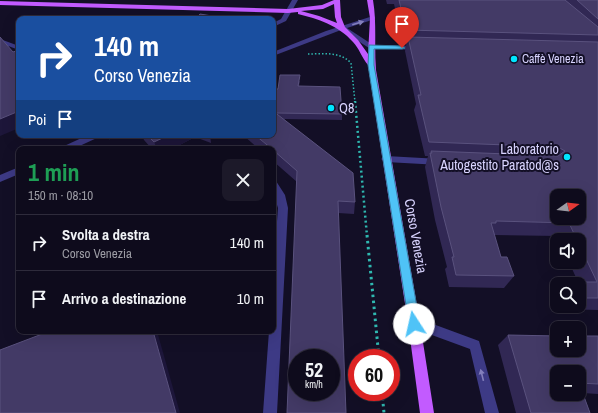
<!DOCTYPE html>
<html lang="it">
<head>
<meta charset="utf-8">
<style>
	:root { --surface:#0e0b1c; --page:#1c1929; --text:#f1f3f6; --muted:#9b9ba3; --line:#2e2b3b }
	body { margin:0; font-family:"Archivo Narrow",sans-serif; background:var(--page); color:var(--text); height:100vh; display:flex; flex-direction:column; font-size:15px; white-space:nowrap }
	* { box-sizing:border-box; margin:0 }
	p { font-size:13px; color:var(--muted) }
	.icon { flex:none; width:22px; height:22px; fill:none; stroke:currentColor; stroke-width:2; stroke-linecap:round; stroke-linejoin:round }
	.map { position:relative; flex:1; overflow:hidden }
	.panel { position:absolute; left:16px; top:146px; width:260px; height:188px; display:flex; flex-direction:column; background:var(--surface); border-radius:8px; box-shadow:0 4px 16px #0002,0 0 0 1px var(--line) }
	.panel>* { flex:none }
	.hud { position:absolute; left:16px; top:16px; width:260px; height:122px; border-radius:8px; box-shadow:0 4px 16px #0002,0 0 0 1px var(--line); background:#1a4fa0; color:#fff; overflow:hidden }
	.needle { width:26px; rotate:76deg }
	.fabs { position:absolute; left:550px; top:189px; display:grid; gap:8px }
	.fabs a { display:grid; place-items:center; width:36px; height:36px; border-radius:8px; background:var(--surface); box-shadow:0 4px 16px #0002,0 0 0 1px var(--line); font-size:20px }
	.speed { position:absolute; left:288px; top:349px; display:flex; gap:8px; font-size:20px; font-weight:700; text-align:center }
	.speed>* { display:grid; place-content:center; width:52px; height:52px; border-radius:50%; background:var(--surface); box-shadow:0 4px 16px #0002,0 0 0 1px var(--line); line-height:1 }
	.speed small { font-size:10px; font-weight:400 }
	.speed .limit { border:6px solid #d22; background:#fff; color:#111 }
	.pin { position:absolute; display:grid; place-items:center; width:34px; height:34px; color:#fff; margin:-41px -17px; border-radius:50% 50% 50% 0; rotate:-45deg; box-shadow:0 0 4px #0007 }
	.pin .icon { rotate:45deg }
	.me { position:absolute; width:44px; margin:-22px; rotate:350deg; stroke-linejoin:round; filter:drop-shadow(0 0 3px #0008) }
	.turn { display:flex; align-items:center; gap:14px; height:84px; padding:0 12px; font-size:18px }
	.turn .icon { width:52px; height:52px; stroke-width:2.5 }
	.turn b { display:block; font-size:28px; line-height:34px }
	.then { display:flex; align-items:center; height:38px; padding:0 12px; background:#0003; gap:8px; font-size:15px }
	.round { display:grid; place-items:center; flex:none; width:42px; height:42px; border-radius:8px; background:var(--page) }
	.head { display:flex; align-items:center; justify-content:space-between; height:68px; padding:0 12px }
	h1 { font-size:24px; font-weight:700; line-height:30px; color:#1e9e55 }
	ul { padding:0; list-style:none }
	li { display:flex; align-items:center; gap:12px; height:56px; padding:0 12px; border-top:1px solid var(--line) }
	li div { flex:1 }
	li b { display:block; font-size:15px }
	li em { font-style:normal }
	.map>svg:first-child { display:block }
</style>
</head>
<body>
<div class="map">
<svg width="598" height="413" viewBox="0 0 598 413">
	<rect width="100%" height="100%" fill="#130f26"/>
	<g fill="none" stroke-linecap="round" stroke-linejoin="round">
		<path stroke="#2fb8b0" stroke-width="1.5" stroke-dasharray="1.5 2" stroke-linecap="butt" d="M308,54C322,54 340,51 351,63L355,102"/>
		<g stroke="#2fb8b0" stroke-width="2.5" stroke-dasharray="2 3" stroke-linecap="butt">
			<path d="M355,101L367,236"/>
			<path d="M109,138L116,135"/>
		</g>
		<g stroke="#2fb8b0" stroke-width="3" stroke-dasharray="2.5 3.5" stroke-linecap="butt">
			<path d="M367,235L379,358"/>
			<path d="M382,392L384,413"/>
		</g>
		<g fill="#3d3a85" fill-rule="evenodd">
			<path d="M292,0H298L286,21L273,27V23L281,19Z"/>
			<path d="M373,16L375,17V19L347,28L373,45L418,46L421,48L418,50L369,48L341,30L273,56V52L326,31Z"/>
			<path d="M0,39L19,46V50L0,43Z"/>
			<path d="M88,135H100L99,137L73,149H61L62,147Z"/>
			<path d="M386,156L440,159L445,162L440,165L386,162L381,159Z"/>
			<path d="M19,167V174L0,182V175Z"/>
			<path d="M273,180L276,181L285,195L288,208L277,413H263L269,331H273V276L278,208L273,192Z"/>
			<path d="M414,317L479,341L499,413H485L470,349L410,327L408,323L410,319Z"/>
		</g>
		<path fill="#c25bff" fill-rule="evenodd" d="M334,0H340L341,17L345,27L358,40L368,54L370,18L367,0H373C377,23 374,46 376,70L420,323L434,413H420L408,323L368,65C362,58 359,48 353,42C338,25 318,19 298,14V12L288,13L0,5V1L288,9L322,5ZM334,4L335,17L337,23L319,16L301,11L323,9Z"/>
	</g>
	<g fill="#312854">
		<path d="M386,0H598V310L560,309L559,306H579V284H564L566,282H578L569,262H579V240H560L558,236L494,235L501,257L514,276L504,288L449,287L445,269L447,267L435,220L425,167L428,156H425L414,110L416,104L405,51L406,44H403L394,4H387Z"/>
		<path d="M300,81L299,86L342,114V120L284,119L355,202L354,214L338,213L297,182L273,161V149H259L243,135H273L278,89Z"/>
		<path d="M142,135H210L211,143L195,137L172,149H152L144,140Z"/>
		<path d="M557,291V301L554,294Z"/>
		<path d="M508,335L598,336V394L583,393L590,413H516L498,345Z"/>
	</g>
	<g fill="#1d163a">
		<path d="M19,111V128L0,136V119Z"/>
		<path d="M169,135H195V137L172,149H157L154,142Z"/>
		<path d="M153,331H157L180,413H176Z"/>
	</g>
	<g fill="#433a66" stroke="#5a527e" fill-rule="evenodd">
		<path d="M399,0H565L598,27V35L406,30Z"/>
		<path d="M577,0H598V19Z"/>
		<path d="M200,14L230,19H195Z"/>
		<path d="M0,37L13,52L19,50V111L0,119Z"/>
		<path d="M408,37L598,42V298H579V284H567L566,282H597L579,244V240H577L569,223L496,221V223H491L501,257H507L514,276L456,275L452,257H454L441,207L430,153H432L431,151L558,156L565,151L558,147L429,142L418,95H421ZM557,196H579V218H557Z"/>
		<path d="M280,75H300L298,86L340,87L342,114L276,113L273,111V89H278Z"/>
		<path d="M273,111L353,173L355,202L338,201L346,413H287L297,171L273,150V149H272L255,135H273ZM297,358H331V392H297Z"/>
		<path d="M147,135H169L154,142Z"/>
		<path d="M50,331H153L176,413H0V350Z"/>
		<path d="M508,335L557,336V350H579V336H598V384L579,383L590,413H531ZM557,372H579V394H557Z"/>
	</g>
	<defs><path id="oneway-solid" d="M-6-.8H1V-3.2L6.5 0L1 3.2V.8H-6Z"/></defs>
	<g fill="#837fbc">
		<use href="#oneway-solid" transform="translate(358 23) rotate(-16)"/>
		<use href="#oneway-solid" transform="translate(482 375) rotate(-104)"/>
	</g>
	<path fill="#4fc3f7" stroke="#337fa1" d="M369,45L402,46L405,48L402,49H374V65L420,324L418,327L414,329L410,327L409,324L368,65Z"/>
	<g fill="#00e5ff" stroke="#130f26" stroke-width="1.5">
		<circle cx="514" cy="59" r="4"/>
		<circle cx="331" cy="108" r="4"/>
		<circle cx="567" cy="157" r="4"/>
	</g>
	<g text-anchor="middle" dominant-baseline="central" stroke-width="4" stroke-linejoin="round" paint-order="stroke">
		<g font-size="12" fill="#d9d4ff" stroke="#130f26" text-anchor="start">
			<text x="522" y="59">Caffè Venezia</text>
		</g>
		<g font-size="14" fill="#d9d4ff" stroke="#130f26" text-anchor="start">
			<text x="339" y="108">Q8</text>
			<text x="559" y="149" text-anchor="end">Laboratorio<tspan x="559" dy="16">Autogestito Paratod@s</tspan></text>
		</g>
		<g font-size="14" fill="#d9d4ff" stroke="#130f26">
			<text transform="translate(416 236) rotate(80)">Corso Venezia</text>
		</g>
	</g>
</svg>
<div class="fabs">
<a><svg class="needle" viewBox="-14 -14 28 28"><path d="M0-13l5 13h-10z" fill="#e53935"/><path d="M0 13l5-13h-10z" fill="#9b9ba3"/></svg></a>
<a><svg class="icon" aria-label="sound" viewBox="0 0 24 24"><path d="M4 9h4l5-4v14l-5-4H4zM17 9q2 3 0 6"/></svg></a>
<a><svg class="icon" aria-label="search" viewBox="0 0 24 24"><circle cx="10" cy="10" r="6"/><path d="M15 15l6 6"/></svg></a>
<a>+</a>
<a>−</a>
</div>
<div class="speed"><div>52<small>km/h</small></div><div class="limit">60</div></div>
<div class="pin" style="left:402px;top:48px;background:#d93025"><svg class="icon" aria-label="arrive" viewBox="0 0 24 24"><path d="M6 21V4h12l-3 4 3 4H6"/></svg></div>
<svg class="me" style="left:414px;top:324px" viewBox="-20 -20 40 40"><circle r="19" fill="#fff"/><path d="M0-13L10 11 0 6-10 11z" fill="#4fc3f7"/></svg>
<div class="hud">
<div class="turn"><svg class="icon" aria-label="right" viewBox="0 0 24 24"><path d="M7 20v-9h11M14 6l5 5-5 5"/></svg><div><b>140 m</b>Corso Venezia</div></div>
<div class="then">Poi<svg class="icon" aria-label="arrive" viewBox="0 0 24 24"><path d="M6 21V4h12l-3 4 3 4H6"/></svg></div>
</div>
<section class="panel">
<div class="head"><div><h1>1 min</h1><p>150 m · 08:10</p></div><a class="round"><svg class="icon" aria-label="close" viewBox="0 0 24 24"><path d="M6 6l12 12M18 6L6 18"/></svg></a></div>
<ul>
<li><svg class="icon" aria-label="right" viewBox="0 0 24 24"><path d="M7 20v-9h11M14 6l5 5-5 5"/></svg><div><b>Svolta a destra</b><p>Corso Venezia</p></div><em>140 m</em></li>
<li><svg class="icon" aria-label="arrive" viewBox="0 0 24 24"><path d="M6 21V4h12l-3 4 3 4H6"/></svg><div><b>Arrivo a destinazione</b></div><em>10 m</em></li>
</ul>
</section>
</div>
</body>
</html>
